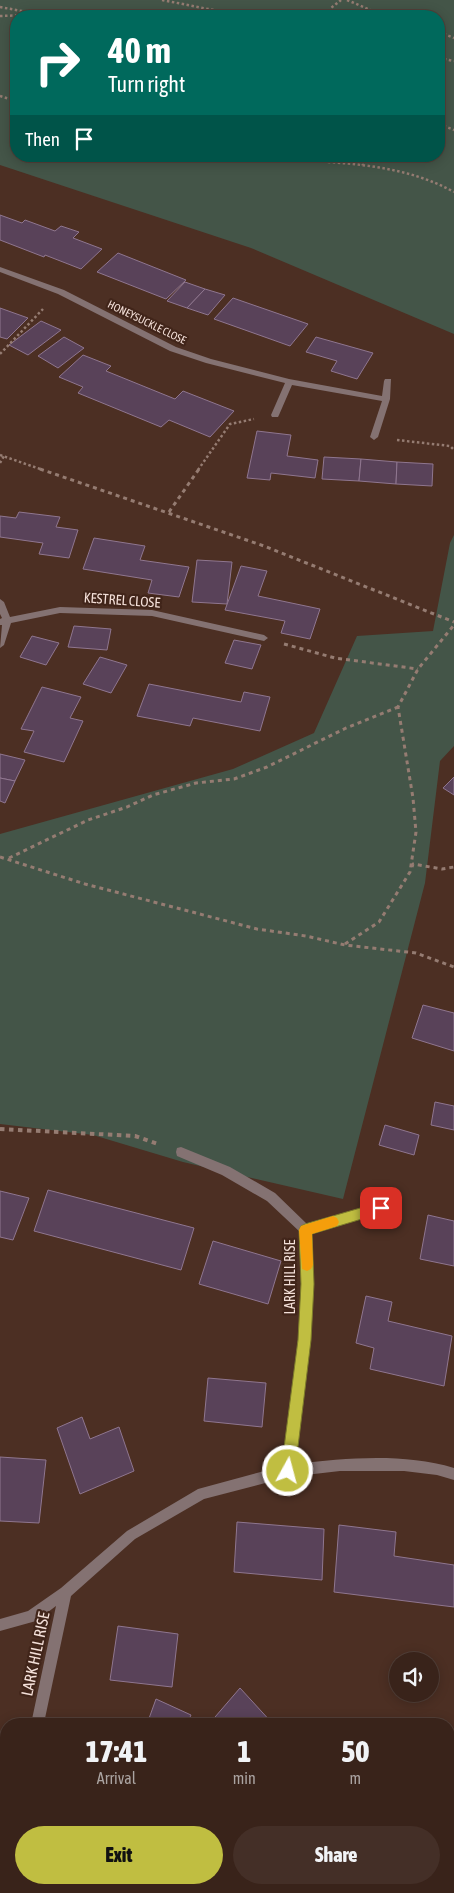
<!DOCTYPE html>
<html lang="en">
<head>
<meta charset="utf-8">
<style>
	:root { --surface:#39231a; --page:#442f27; --text:#f1f3f6; --muted:#aba4a2; --line:#534039; --accent:#c0be41 }
	body { margin:0; font-family:"Asap Condensed",sans-serif; background:var(--page); color:var(--text); height:100vh; display:flex; flex-direction:column; font-size:19px; white-space:nowrap }
	* { box-sizing:border-box; margin:0 }
	p { font-size:16px; color:var(--muted) }
	.icon { flex:none; width:28px; height:28px; fill:none; stroke:currentColor; stroke-width:2; stroke-linecap:round; stroke-linejoin:round }
	.map { position:relative; flex:1; overflow:hidden }
	.details { position:absolute; left:0px; top:1718px; width:455px; height:176px; display:flex; flex-direction:column; background:var(--surface); border-radius:20px 20px 0 0; box-shadow:0 2px 12px #0003,0 0 0 1px var(--line) }
	.details>* { flex:none }
	.guide { position:absolute; left:10px; top:10px; width:435px; height:152px; border-radius:20px; box-shadow:0 2px 12px #0003,0 0 0 1px var(--line); background:#00695c; color:#fff; overflow:hidden }
	.fabs { position:absolute; left:389px; top:1652px; display:grid; gap:10px }
	.fabs a { display:grid; place-items:center; width:50px; height:50px; border-radius:50%; background:var(--surface); box-shadow:0 2px 12px #0003,0 0 0 1px var(--line); font-size:25px }
	.pin { position:absolute; display:grid; place-items:center; width:42px; height:42px; color:#fff; margin:-21px; border-radius:10px; box-shadow:0 2px 8px #0006 }
	.me { position:absolute; width:55px; margin:-28px; rotate:7deg; stroke-linejoin:round; filter:drop-shadow(0 0 4px #0008) }
	.turn { display:flex; align-items:center; gap:18px; height:105px; padding:0 15px; font-size:22px }
	.turn .icon { width:65px; height:65px; stroke-width:2.5 }
	.turn b { display:block; font-size:35px; line-height:42px }
	.then { display:flex; align-items:center; height:48px; padding:0 15px; background:#0003; gap:10px; font-size:19px }
	.eta { display:flex; justify-content:space-evenly; align-items:center; height:85px; text-align:center }
	.eta b { font-size:30px; font-weight:800; line-height:35px }
	.action { display:flex; gap:10px; margin-top:auto; padding:10px 15px }
	.action a { flex:1; height:58px; border-radius:30px; background:var(--accent); color:#111; font-size:20px; font-weight:800; line-height:58px; text-align:center }
	.action a+a { background:var(--page); color:var(--text) }
	.map>svg:first-child { display:block }
</style>
</head>
<body>
<div class="map">
<svg width="454" height="1893" viewBox="0 0 454 1893">
	<rect width="100%" height="100%" fill="#4c2f23"/>
	<g fill="#445548" fill-rule="evenodd">
		<path d="M0,0H454V334L251,248L0,165ZM16,16H439V156H16Z"/>
		<path d="M454,535V746L440,761L425,883L343,1199L183,1162L93,1135L0,1124V834L233,769L314,733L357,636L433,631L450,543Z"/>
	</g>
	<g fill="#594259" stroke="#8f768f">
		<path d="M0,215L22,223L25,220L55,231L61,226L79,232L73,238L102,249L81,269L45,255L44,257L0,240Z"/>
		<path d="M118,253L186,280L166,299L97,272Z"/>
		<path d="M185,282L205,289L187,308L167,301Z"/>
		<path d="M205,289L225,295L208,315L187,308Z"/>
		<path d="M233,298L308,324L290,346L214,319Z"/>
		<path d="M0,308L28,318L7,339L0,337Z"/>
		<path d="M41,321L61,330L28,355L9,345Z"/>
		<path d="M64,337L84,348L58,368L38,356Z"/>
		<path d="M316,337L373,353L357,379L331,371L337,361L306,352Z"/>
		<path d="M83,355L111,366L106,371L175,399L183,391L234,411L210,437L169,420L161,427L78,393L83,387L59,377Z"/>
		<path d="M257,431L291,435L287,456L318,460L315,478L271,473L270,480L247,478Z"/>
		<path d="M324,457L361,459L359,481L322,479Z"/>
		<path d="M361,459L397,462L396,484L359,481Z"/>
		<path d="M397,462L433,464L432,486L396,484Z"/>
		<path d="M19,512L60,517L56,527L78,530L69,558L39,554L43,543L0,537V516L16,518Z"/>
		<path d="M94,538L145,546L140,560L189,567L179,597L148,593L152,580L83,569Z"/>
		<path d="M197,560L232,562L227,604L192,602Z"/>
		<path d="M241,566L267,571L258,596L320,609L310,639L281,633L285,621L225,610Z"/>
		<path d="M74,626L111,629L107,650L68,647Z"/>
		<path d="M32,636L59,643L46,665L20,657Z"/>
		<path d="M234,640L261,645L252,669L225,663Z"/>
		<path d="M100,657L127,665L111,693L83,684Z"/>
		<path d="M149,684L241,702L244,692L270,697L260,731L193,718L190,726L137,716Z"/>
		<path d="M42,687L81,697L70,718L83,721L64,762L24,752L34,731L21,729Z"/>
		<path d="M0,754L25,760L15,781L0,778Z"/>
		<path d="M454,777V795L443,788Z"/>
		<path d="M0,778L15,781L5,803L0,801Z"/>
		<path d="M423,1005L454,1013V1051L412,1038Z"/>
		<path d="M435,1102L454,1106V1130L431,1125Z"/>
		<path d="M385,1125L419,1135L414,1155L379,1145Z"/>
		<path d="M48,1190L194,1228L181,1270L34,1231Z"/>
		<path d="M0,1191L29,1198L13,1240L0,1237Z"/>
		<path d="M428,1215L454,1221V1266L420,1259Z"/>
		<path d="M213,1241L281,1261L268,1304L199,1284Z"/>
		<path d="M366,1296L392,1302L388,1321L452,1336L444,1386L370,1369L374,1348L356,1343Z"/>
		<path d="M208,1378L266,1383L262,1427L204,1421Z"/>
		<path d="M82,1417L90,1439L119,1427L134,1471L80,1494L57,1428Z"/>
		<path d="M0,1457L46,1460L39,1523L0,1521Z"/>
		<path d="M237,1522L324,1529L322,1580L234,1572Z"/>
		<path d="M339,1525L396,1532L394,1556L454,1565V1607L334,1592Z"/>
		<path d="M118,1626L178,1634L172,1687L110,1680Z"/>
		<path d="M240,1688L273,1724H209Z"/>
		<path d="M156,1699L191,1715L187,1724H147Z"/>
		<path d="M449,1731L454,1732V1796L449,1795Z"/>
		<path d="M114,1888H133L158,1893H113Z"/>
		<path d="M217,1888H248L242,1893H221Z"/>
	</g>
	<g fill="none" stroke-linecap="round" stroke-linejoin="round">
		<g stroke="#957c72" stroke-width="2.5" stroke-dasharray="2.5 2.5" stroke-linecap="butt">
			<path d="M162,0L244,16"/>
			<path d="M347,0L384,16"/>
			<path d="M0,7L49,16"/>
			<path d="M0,16L33,15"/>
			<path d="M326,16L331,8L341,0"/>
			<path d="M439,32L454,38"/>
			<path d="M439,58L454,61"/>
			<path d="M0,96L16,101"/>
			<path d="M439,124L454,130"/>
			<path d="M258,156C325,165 392,158 454,192"/>
			<path d="M356,156L363,165"/>
			<path d="M0,354L43,309"/>
			<path d="M397,440L450,446L454,450"/>
			<path d="M0,455L43,470"/>
			<path d="M0,463L4,456"/>
			<path d="M198,470L230,424L254,419"/>
		</g>
		<g stroke="#957c72" stroke-width="3" stroke-dasharray="4 4" stroke-linecap="butt">
			<path d="M40,469L264,546L454,622"/>
			<path d="M169,512L199,469"/>
			<path d="M284,644L335,658L418,669"/>
			<path d="M0,857L85,884L257,929L306,936L345,945L416,953L454,967"/>
			<path d="M9,858L88,820L127,807L153,795L196,783L234,779L267,767L346,728L398,707"/>
			<path d="M412,867L413,864L442,869L454,867"/>
			<path d="M345,944L379,922L410,872L416,832L413,798L398,707L418,669L454,625"/>
		</g>
		<g stroke="#957c72" stroke-width="4" stroke-dasharray="4.5 4.5" stroke-linecap="butt">
			<path d="M0,1129L135,1136L158,1144"/>
			<path d="M0,1813L6,1806"/>
		</g>
		<g fill="#847272" fill-rule="evenodd">
			<path d="M0,267L64,290L176,347L211,359L289,379L382,396L384,381L385,379H391L390,399L378,437L374,440L370,437L382,401L292,385L279,415L278,417H272L271,415L285,383L206,363L170,351L58,294L0,272Z"/>
			<path d="M0,599L4,602L10,617L60,607L152,610L264,635L268,638L264,641L152,616L60,613L11,623L4,645L0,648L2,625H0V619L2,618L0,614Z"/>
			<path d="M181,1147L230,1167L275,1193L307,1224L381,1203L385,1204L387,1208L385,1212L311,1234L314,1284L310,1340L295,1464C347,1458 403,1453 454,1468V1480L437,1475L404,1471H340L288,1477L204,1499L135,1539L71,1596L44,1723L31,1724L56,1606L36,1621L0,1631V1619L28,1611L61,1588L127,1531L198,1489L283,1466L298,1340L302,1284L300,1232L267,1201L222,1175L177,1156L176,1152L177,1148Z"/>
		</g>
	</g>
	<path fill="#c0be41" stroke="#7d7c2a" d="M381,1202L385,1204L387,1208L385,1212L312,1234L314,1284L311,1340L295,1471L293,1476L288,1478L283,1476L281,1471L298,1340L301,1284L299,1230L301,1226L305,1224Z"/>
	<path fill="#f59e0b" d="M333,1216L337,1218L339,1222L337,1226L312,1234L313,1265L311,1269L307,1271L302,1269L299,1230L301,1226Z"/>
	<g text-anchor="middle" dominant-baseline="central" stroke-width="4.5" stroke-linejoin="round" paint-order="stroke">
		<g font-size="11" fill="#f4e0d9" stroke="#41251a">
			<text transform="translate(147 322) rotate(26)">HONEYSUCKLE CLOSE</text>
		</g>
		<g font-size="14" fill="#f4e0d9" stroke="#41251a">
			<text transform="translate(122 600) rotate(4)">KESTREL CLOSE</text>
			<text transform="translate(290 1277) rotate(-90)">LARK HILL RISE</text>
		</g>
		<g font-size="16" fill="#f4e0d9" stroke="#41251a">
			<text transform="translate(35 1654) rotate(-78)">LARK HILL RISE</text>
		</g>
	</g>
</svg>
<div class="fabs">
<a><svg class="icon" aria-label="sound" viewBox="0 0 24 24"><path d="M4 9h4l5-4v14l-5-4H4zM17 9q2 3 0 6"/></svg></a>
</div>
<div class="pin" style="left:381px;top:1208px;background:#d93025"><svg class="icon" aria-label="arrive" viewBox="0 0 24 24"><path d="M6 21V4h12l-3 4 3 4H6"/></svg></div>
<svg class="me" style="left:288px;top:1471px" viewBox="-20 -20 40 40"><circle r="17" fill="#c0be41" stroke="#fff" stroke-width="3"/><path d="M0-11L8 9 0 5-8 9z" fill="#fff"/></svg>
<div class="guide">
<div class="turn"><svg class="icon" aria-label="right" viewBox="0 0 24 24"><path d="M7 20v-9h11M14 6l5 5-5 5"/></svg><div><b>40 m</b>Turn right</div></div>
<div class="then">Then<svg class="icon" aria-label="arrive" viewBox="0 0 24 24"><path d="M6 21V4h12l-3 4 3 4H6"/></svg></div>
</div>
<section class="details">
<div class="eta">
<div><b>17:41</b><p>Arrival</p></div>
<div><b>1</b><p>min</p></div>
<div><b>50</b><p>m</p></div>
</div>
<div class="action"><a>Exit</a><a>Share</a></div>
</section>
</div>
</body>
</html>
